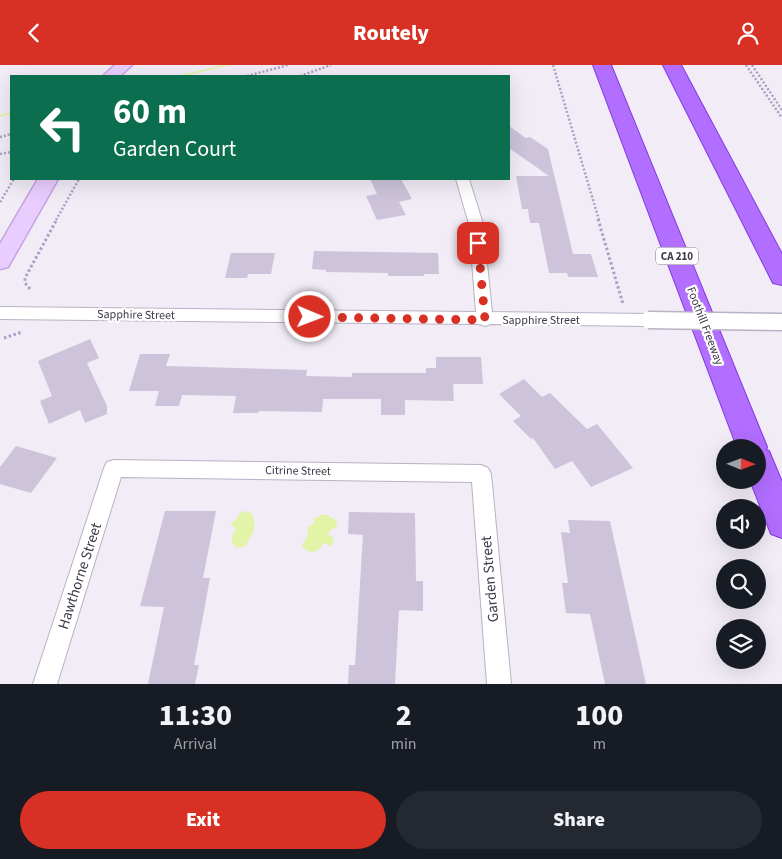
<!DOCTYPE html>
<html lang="en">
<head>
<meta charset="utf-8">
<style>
	:root { --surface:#171b24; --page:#242831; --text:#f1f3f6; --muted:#9ea1a6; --accent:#d93025 }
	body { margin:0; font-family:"Source Sans 3",sans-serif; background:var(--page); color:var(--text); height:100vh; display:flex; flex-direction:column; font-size:19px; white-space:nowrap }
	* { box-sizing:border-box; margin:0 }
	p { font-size:16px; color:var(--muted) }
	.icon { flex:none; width:28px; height:28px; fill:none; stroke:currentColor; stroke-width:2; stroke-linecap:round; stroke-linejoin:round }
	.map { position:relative; height:619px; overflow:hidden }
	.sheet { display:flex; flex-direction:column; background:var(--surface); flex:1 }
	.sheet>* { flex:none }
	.guide { position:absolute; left:10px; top:10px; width:500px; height:105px; border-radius:0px; box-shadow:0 5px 20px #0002; background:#0b6e4f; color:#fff; overflow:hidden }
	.needle { width:32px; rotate:91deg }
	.fabs { position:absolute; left:716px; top:374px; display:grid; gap:10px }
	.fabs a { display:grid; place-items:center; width:50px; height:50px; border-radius:50%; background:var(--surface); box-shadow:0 5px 20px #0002; font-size:25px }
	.pin { position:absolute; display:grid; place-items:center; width:42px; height:42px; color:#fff; margin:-21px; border-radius:10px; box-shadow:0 2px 8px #0006 }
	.me { position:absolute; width:55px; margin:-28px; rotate:91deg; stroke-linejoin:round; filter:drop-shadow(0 0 4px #0008) }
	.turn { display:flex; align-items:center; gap:18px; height:105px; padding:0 20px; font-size:22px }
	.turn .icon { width:65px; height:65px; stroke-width:2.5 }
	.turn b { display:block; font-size:35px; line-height:42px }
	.eta { display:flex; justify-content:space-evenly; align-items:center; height:85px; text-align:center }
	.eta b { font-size:30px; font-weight:800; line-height:35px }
	.cta { display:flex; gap:10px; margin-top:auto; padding:10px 20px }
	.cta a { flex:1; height:58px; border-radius:30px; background:var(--accent); color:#fff; font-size:20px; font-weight:800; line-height:58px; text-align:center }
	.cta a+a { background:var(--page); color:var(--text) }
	header { display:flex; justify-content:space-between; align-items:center; height:65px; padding:0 20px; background:var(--accent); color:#fff; font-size:22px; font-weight:800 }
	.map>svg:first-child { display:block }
</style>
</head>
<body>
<header><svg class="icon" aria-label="back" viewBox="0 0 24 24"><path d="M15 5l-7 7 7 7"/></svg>Routely<svg class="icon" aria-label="person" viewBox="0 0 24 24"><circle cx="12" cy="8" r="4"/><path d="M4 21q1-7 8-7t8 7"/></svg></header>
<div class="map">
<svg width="782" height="619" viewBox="0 0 782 619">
	<rect width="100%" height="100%" fill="#f1ecf6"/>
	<g fill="#e3f3a8">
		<path d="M247,446L252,449C257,463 253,470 244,482L237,483L232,478V472L236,463L231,460L242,447Z"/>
		<path d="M321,450H328L337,456L336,462L331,465L327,470L332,471L334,477L330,481L323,478L321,483L314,487L307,486L302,481L307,472L308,462L314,458V454Z"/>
	</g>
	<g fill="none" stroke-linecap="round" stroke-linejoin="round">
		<g fill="#e3f3a8" fill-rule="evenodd">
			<path d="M223,0H231L183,11H176Z"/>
			<path d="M11,47V49L0,52V50Z"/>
		</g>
	</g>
	<g fill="#cdc4db">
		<path d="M509,61L526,73L530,72L548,84L573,189H591L598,212H568L567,208H549L539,158H530L528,144H522L516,111H549L509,83Z"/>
		<path d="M370,114H401L412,134L399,137L406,150L377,155L366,131L377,129Z"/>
		<path d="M314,186L438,188L439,209H424V211H388V208L326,207V205L312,204Z"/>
		<path d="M231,188H275L271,209H248L247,213H225Z"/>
		<path d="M90,274L99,293L87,298L107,341V349L85,358L80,345L49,359L40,336L52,331L38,296Z"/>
		<path d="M140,289H170L166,301L307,305L306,311L352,312V308H426V303H436V292H481L483,319H453L454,336L405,335V350H381V334H323L322,347L259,346L258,348H233L236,331L182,330L179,341H155L159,326H129Z"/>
		<path d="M524,314L542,332L550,328L587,364L597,359L633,403L591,422L572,396L555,404L533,373L531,374L513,356L521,351L499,329Z"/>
		<path d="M16,381L57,393L31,428L0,419V402Z"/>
		<path d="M165,446H216L203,513H210L194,600H199L195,619H148L164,542L140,541Z"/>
		<path d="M349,447L415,448L416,516H423V546L399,545L395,619H348L349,600H355L363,470L348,469Z"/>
		<path d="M568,455L610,456L646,619H605L590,549L566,548L562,518H568L561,467L570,468Z"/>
	</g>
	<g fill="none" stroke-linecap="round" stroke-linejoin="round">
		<g stroke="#bab1c5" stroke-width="2">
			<g id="street">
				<path d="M456,114H469L483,159L492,247L648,249L654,251L656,255L654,259L648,261L491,259L485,261L479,259L0,254V242L476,247L469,159Z"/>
				<path d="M114,395L481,400L488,403L491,409L511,619H487L472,417L121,412L57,619H33L104,403L107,397Z"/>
			</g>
		</g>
		<g stroke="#c6a3e3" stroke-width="3">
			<g id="secondary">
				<path d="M115,0H132L120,11H103Z"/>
				<path d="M38,114H58L8,202L0,204V179Z"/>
			</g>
		</g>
		<g stroke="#833ae2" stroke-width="2">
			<g id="highway">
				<path d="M593,0H611L767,382L766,385L769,386L782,417V473L771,469L750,415H758V382H737Z"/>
				<path d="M663,0H681L782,189V220L773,218L770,212Z"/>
			</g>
		</g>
		<g stroke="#af9ec4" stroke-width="2.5" stroke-dasharray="2 2" stroke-linecap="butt">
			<path d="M553,0L599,155"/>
			<path d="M746,0L782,53"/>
			<path d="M752,0L782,45"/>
			<path d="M247,11L288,0"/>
			<path d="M300,11L331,0"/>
			<path d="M0,72L11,69"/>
			<path d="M0,89L11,87"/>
			<path d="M0,137L14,114"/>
			<path d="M56,155L79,114"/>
		</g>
		<g stroke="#af9ec4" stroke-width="3" stroke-dasharray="2.5 2.5" stroke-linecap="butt">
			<path d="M598,154L623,239"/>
			<path d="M30,224L25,218V213L57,154"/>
			<path d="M4,273L22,267"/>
		</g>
		<use href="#street" fill="#fff" fill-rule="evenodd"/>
		<use href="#secondary" fill="#e9cdff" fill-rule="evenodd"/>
		<use href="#highway" fill="#b26eff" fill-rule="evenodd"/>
		<g stroke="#bab1c5" stroke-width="19" stroke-linecap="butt">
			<path id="street-bridge" d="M648,255L782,257"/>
		</g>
		<use href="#street-bridge" stroke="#fff" stroke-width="16"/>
	</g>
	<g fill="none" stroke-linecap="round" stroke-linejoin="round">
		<path stroke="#d93025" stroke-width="9" stroke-dasharray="0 16.2" d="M310,252L485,255L478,178"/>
	</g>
	<g text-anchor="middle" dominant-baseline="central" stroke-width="4.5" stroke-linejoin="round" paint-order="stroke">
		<rect fill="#fff" stroke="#797481" stroke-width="1" x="656" y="182.5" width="42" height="17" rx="4"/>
		<g font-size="11" font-weight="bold" fill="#40394b">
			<text x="677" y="191">CA 210</text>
		</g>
		<g font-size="12" fill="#40394b" stroke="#fff">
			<text transform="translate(136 250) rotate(1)">Sapphire Street</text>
			<text x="541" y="255">Sapphire Street</text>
			<text transform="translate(705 261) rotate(69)">Foothill Freeway</text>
			<text transform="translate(298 406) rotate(1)">Citrine Street</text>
		</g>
		<g font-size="15" fill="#40394b" stroke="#fff">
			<text transform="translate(80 511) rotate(-72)">Hawthorne Street</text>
			<text transform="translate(490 514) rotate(-95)">Garden Street</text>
		</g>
	</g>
</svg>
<div class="fabs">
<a><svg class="needle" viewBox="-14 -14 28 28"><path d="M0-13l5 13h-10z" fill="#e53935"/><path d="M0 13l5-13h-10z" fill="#9ea1a6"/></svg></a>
<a><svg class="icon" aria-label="sound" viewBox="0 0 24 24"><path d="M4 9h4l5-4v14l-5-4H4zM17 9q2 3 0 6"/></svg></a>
<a><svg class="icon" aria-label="search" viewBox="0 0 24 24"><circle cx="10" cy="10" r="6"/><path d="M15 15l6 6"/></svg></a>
<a><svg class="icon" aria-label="layers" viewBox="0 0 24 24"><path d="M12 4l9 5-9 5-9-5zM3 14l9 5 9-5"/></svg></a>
</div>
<div class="pin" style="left:478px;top:178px;background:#d93025"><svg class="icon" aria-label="arrive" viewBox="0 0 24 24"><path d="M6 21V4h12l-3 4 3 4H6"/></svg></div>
<svg class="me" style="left:310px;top:252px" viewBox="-20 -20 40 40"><circle r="17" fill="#d93025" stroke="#fff" stroke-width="3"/><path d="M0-11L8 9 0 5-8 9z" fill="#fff"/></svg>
<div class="guide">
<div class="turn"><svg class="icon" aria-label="left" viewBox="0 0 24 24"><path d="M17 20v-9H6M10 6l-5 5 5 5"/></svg><div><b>60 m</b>Garden Court</div></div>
</div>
</div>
<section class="sheet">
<div class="eta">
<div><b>11:30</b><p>Arrival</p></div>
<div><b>2</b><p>min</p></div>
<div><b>100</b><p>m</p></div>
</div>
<div class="cta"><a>Exit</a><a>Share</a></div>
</section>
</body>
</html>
